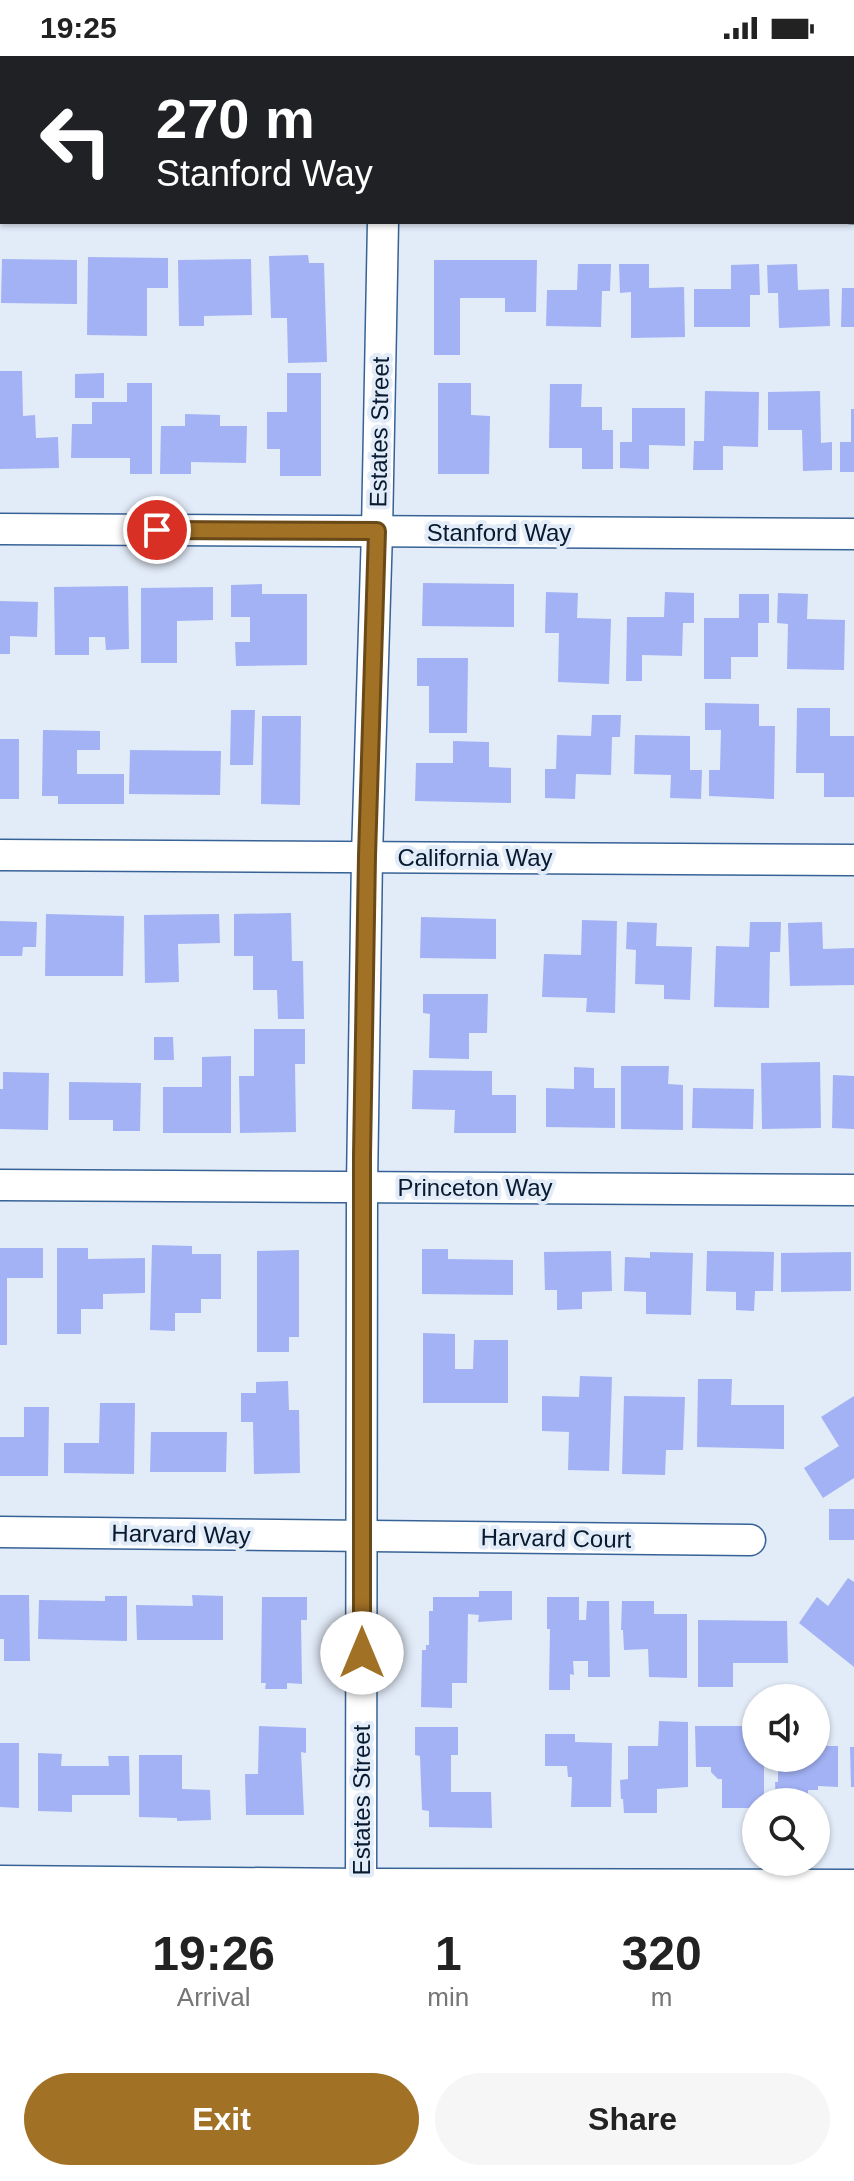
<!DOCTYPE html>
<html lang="en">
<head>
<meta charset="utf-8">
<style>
	:root { --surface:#fff; --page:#f6f6f6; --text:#222; --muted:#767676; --accent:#a17125 }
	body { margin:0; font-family:Arial,sans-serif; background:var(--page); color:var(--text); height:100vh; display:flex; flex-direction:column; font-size:30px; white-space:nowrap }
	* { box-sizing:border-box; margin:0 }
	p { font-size:26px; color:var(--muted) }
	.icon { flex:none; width:44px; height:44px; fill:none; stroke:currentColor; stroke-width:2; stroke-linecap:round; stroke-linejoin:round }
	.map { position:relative; height:1845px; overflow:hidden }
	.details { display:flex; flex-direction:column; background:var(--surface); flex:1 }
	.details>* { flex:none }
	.guide { position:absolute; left:0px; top:0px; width:854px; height:168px; box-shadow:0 2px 6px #0004; background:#202124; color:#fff; overflow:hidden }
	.buttons { position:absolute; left:742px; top:1628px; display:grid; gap:16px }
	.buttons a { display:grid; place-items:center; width:88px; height:88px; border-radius:50%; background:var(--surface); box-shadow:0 2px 6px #0004; font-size:40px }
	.pin { position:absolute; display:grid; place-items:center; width:68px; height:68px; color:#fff; margin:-34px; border:4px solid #fff; border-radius:50%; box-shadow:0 2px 8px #0007 }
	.me { position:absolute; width:88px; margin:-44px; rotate:0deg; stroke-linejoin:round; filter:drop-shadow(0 0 6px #0008) }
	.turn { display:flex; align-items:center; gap:28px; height:168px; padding:0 24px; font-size:36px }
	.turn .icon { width:104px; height:104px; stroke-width:2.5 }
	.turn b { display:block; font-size:56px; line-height:68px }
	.eta { display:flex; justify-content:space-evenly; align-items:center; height:136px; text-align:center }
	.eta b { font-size:48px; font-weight:800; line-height:56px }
	.primary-button { display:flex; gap:16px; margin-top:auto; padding:16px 24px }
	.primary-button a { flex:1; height:92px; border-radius:48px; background:var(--accent); color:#fff; font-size:32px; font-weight:800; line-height:92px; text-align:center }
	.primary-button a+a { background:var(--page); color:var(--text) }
	.status { display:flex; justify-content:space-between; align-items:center; height:56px; padding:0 40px; background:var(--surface); direction:ltr }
	.status svg { height:22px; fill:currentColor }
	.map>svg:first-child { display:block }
</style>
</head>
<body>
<div class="status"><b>19:25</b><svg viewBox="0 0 49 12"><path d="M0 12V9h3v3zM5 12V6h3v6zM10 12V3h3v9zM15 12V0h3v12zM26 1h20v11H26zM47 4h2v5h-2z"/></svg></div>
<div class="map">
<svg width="854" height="1845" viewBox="0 0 854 1845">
	<rect width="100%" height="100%" fill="#e2ebf8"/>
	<g fill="#a3b2f5">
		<path d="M308,199L309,207H324L327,306L288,307L287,262H271L269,200Z"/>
		<path d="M88,201L168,202V232H147V280L87,279Z"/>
		<path d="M2,203L77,204V248L1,247Z"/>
		<path d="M251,203L252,259L204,260V270H179L178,204Z"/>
		<path d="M434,204H537L536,256H505V242H460V299H434Z"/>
		<path d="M578,208H611L610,235H602L601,271L546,270L547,234H577Z"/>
		<path d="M619,208H649V232L684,231L685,281L631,282V236L620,237Z"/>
		<path d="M759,208L760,239H750V271H694V233H731V209Z"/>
		<path d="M797,208L798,234L829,233L830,270L779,272L778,237H768L767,209Z"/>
		<path d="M842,232H854V271H841Z"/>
		<path d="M0,315H22L23,360L35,359L36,382L58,381L59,412L0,413Z"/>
		<path d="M104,317V342H75V318Z"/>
		<path d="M287,317H321V420H280V393H267V356H287Z"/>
		<path d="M127,327H152V418H130V402H71L72,368H92V346H127Z"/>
		<path d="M438,327H471V359L490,360L489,418H438Z"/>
		<path d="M550,328H582L581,351H602V374H613V413H582V392H549Z"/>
		<path d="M705,335L759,336L758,391L723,390V414H693L694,385H704Z"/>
		<path d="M820,335L821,387L832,386V414L803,415L802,374H768V336Z"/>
		<path d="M632,352H685V390L649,389V413L620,412V386H632Z"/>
		<path d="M851,353H854V416H840V386H851Z"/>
		<path d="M185,358L220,359V370H247L246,407L191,406V418H160L161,370H185Z"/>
		<path d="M423,527L514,528V571L422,570Z"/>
		<path d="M262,528V538H307V609L236,610L235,586H250V561H231V529Z"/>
		<path d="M128,530L129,593L106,594L105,581H89V599H55L54,531Z"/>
		<path d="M213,531V564L177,565V607H141V532Z"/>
		<path d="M546,536L578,537L577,562L611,563L609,628L558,626L559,577H545Z"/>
		<path d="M665,536L694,537V567H683L682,600L642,599V625H626L627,561H664Z"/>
		<path d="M778,537L808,538L807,563L845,564L844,614L787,613L788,568L777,567Z"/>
		<path d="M739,538H769V567H758V601H731V623H704V562H739Z"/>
		<path d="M0,545L38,546L37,581L10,580V598H0Z"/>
		<path d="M417,602H468L467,677H429V630H417Z"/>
		<path d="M705,647L759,648V670H775L774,743L709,740V714H720L721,674H705Z"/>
		<path d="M797,652H830V680H854V741H824V717H796Z"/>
		<path d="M231,654H255L253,709H230Z"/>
		<path d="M592,659H621L620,681H612L611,719L576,718L575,743L545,742V713H556L557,679L591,680Z"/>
		<path d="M262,660H301L300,749L261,748Z"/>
		<path d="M43,674L100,675V694H77V718H124V748H58V740H42Z"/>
		<path d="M635,679L690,680V714H702L701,743L670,742L671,719L634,718Z"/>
		<rect x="0" y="683" width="19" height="60"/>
		<path d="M453,685L489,686V711L511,712V747L415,745L416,707H453Z"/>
		<path d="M130,694L221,695L220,739L129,738Z"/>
		<path d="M291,857L292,905H303L304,963H278L277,934H253V900H234V858Z"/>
		<path d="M46,858L124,860L123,920H45Z"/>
		<path d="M219,858L220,887L178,888L179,926L145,927L144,859Z"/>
		<path d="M421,861L496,863V903L420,902Z"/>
		<path d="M582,864L617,865L615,957L586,956L587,942L542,941L544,898L581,899Z"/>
		<path d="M0,865L37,866L36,891H23L22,900H0Z"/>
		<path d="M627,866L657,867L656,890L692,891L690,944L664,943V929L635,928L636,894L626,893Z"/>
		<path d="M750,866H781L780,896H770L769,952L714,951L716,890L749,891Z"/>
		<path d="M822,866L823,893L854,892V929L790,930L788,867Z"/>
		<path d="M423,938H488L487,977H469V1003L429,1002L430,958L423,957Z"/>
		<path d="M254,973H305V1008H295L296,1076L240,1077L239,1020H254Z"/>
		<path d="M154,981H173L174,1004H154Z"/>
		<path d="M231,1000V1077H163V1031H202V1001Z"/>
		<path d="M820,1006L821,1072L762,1073L761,1007Z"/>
		<path d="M621,1010H669L668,1028L683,1029V1074L621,1073Z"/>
		<path d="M574,1011L594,1012V1032H615V1072L546,1071V1032L574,1033Z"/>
		<path d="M413,1014L492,1015V1039H516V1077H454L455,1054L412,1053Z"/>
		<path d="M3,1016L49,1017L48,1074L0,1073V1033H3Z"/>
		<path d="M833,1019L854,1020V1073L832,1072Z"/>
		<path d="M69,1026L141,1027L140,1075H113V1064H69Z"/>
		<path d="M693,1032L754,1033L753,1073L692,1072Z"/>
		<path d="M152,1189L192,1190V1198H221V1243H201V1257H175V1275L150,1274Z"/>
		<path d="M0,1192H43V1222H7V1289H0Z"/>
		<path d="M57,1192H88V1203L145,1202V1237L103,1238V1253H81V1278H57Z"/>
		<path d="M422,1193H448V1203L513,1204V1239L422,1238Z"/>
		<path d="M299,1194V1281H289V1296H257V1195Z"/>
		<path d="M611,1195L612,1235L582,1236V1253L557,1254V1234H545L544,1196Z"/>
		<path d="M707,1195L774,1196L773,1235H755L754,1255L736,1254V1236L706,1235Z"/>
		<path d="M650,1196L693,1197L691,1259L646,1258V1236L624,1235L625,1201L650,1202Z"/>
		<path d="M851,1196V1235L781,1236V1197Z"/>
		<path d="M423,1277L455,1278V1313H473L474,1284H508V1347H423Z"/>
		<path d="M580,1320L612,1321L609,1415L568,1414L569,1376L542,1375V1340L579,1341Z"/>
		<path d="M698,1323H732L731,1349H784V1393L697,1391Z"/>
		<path d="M288,1325L289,1354H299L300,1417L254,1418L253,1366H241V1337H256V1326Z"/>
		<path d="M624,1340L685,1341L683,1394H666L665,1419L622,1418Z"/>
		<path d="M854,1340V1422L823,1442L804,1412L839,1390L821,1361Z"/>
		<path d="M100,1347H135L134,1418L64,1417V1387H99Z"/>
		<path d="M24,1351H49L48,1420H0V1381H24Z"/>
		<path d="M151,1376H227L226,1416H150Z"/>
		<rect x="829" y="1453" width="25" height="31"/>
		<path d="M848,1522L854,1526V1611L799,1567L817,1541L828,1550Z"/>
		<path d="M479,1535H512V1564L478,1566L479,1559L468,1558L467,1627H452V1652L421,1651L422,1594H426V1589H429V1555H433V1541H479Z"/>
		<path d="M0,1539H29L30,1605H4V1583H0Z"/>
		<path d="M192,1539L223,1540V1584H137L136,1549L193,1550Z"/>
		<path d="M105,1540H127V1585L38,1583L39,1544L105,1545Z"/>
		<path d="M262,1541H307V1564H301L302,1628L287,1627V1633H265L266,1627H261Z"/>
		<path d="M547,1541H579V1564H586L587,1545H609L610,1621H588V1605H573L574,1619L570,1618V1634H549L550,1573H547Z"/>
		<path d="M622,1545H654V1558H687V1622L649,1621L648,1593L624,1594L623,1574H621Z"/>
		<path d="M698,1564L787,1565L788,1607H733V1631H698Z"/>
		<path d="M659,1665L688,1666V1731L657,1733V1757H624L623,1743H621L620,1724L628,1723V1690H658Z"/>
		<path d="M259,1670L306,1672V1697L301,1696L304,1759H246L245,1718H258Z"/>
		<path d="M695,1670H756V1702H764V1746H756V1752H722V1723H718L711,1716V1711H696Z"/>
		<path d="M415,1671H458V1699H451V1736H491L492,1772L429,1771V1755L422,1754L420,1700L415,1699Z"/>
		<path d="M545,1678H575V1686L612,1687L611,1751H571L572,1721H568L567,1710H545Z"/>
		<path d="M0,1687H19V1752L0,1751Z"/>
		<path d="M816,1690H838V1731L818,1730V1734H808V1746H776L775,1726H778V1702H816Z"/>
		<path d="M850,1691H854V1731H851Z"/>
		<path d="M38,1697L62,1698L61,1710H109L108,1700H129L130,1739H72V1756L38,1755Z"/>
		<path d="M139,1699H182V1733L210,1734L211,1764L177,1765V1762L139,1761Z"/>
	</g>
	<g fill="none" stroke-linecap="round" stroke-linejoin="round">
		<g stroke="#376296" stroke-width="33">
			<g id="minor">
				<path d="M382,0V2"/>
				<path d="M0,148H2"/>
				<path d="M852,152H854"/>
				<path d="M0,473L854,478"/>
				<path d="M0,799L854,804"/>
				<path d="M0,1129L854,1134"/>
				<path d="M0,1476L750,1484"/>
				<path d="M361,1834L362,1130L367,800L377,475L383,166"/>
			</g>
		</g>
		<g stroke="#376296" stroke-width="45">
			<path id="secondary" d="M0,1831L361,1834L854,1835"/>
		</g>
		<use href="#minor" stroke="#fff" stroke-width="30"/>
		<use href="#secondary" stroke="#fff" stroke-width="42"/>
	</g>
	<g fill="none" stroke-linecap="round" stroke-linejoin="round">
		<g stroke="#694918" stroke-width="20">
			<path id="route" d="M157,474L377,475L367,800L362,1100V1597"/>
		</g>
		<use href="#route" stroke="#a17125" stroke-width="14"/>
	</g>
	<g text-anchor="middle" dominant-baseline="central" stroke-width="8" stroke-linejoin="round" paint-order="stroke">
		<g font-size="24" fill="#081a2f" stroke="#e2ebf8">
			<text transform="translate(379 376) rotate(-89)">Estates Street</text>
			<text x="499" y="476">Stanford Way</text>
			<text x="475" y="801">California Way</text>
			<text x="475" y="1131">Princeton Way</text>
			<text transform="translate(181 1478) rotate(1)">Harvard Way</text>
			<text transform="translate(556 1482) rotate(1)">Harvard Court</text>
			<text transform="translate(361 1744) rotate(-90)">Estates Street</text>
		</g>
	</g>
</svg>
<div class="buttons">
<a><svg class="icon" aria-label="sound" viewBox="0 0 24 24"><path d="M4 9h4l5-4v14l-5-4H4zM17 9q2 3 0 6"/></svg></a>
<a><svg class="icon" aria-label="search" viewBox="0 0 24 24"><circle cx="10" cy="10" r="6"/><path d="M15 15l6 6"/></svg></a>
</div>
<div class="pin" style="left:157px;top:474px;background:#d93025"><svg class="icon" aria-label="arrive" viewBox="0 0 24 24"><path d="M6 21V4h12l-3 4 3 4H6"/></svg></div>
<svg class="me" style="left:362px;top:1597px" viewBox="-20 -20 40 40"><circle r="19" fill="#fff"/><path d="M0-13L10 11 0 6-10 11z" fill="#a17125"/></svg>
<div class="guide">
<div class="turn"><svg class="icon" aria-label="left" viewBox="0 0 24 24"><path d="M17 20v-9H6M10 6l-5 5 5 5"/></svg><div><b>270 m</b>Stanford Way</div></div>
</div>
</div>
<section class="details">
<div class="eta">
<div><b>19:26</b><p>Arrival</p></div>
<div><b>1</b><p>min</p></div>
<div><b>320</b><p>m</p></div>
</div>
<div class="primary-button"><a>Exit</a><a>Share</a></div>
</section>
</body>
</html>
